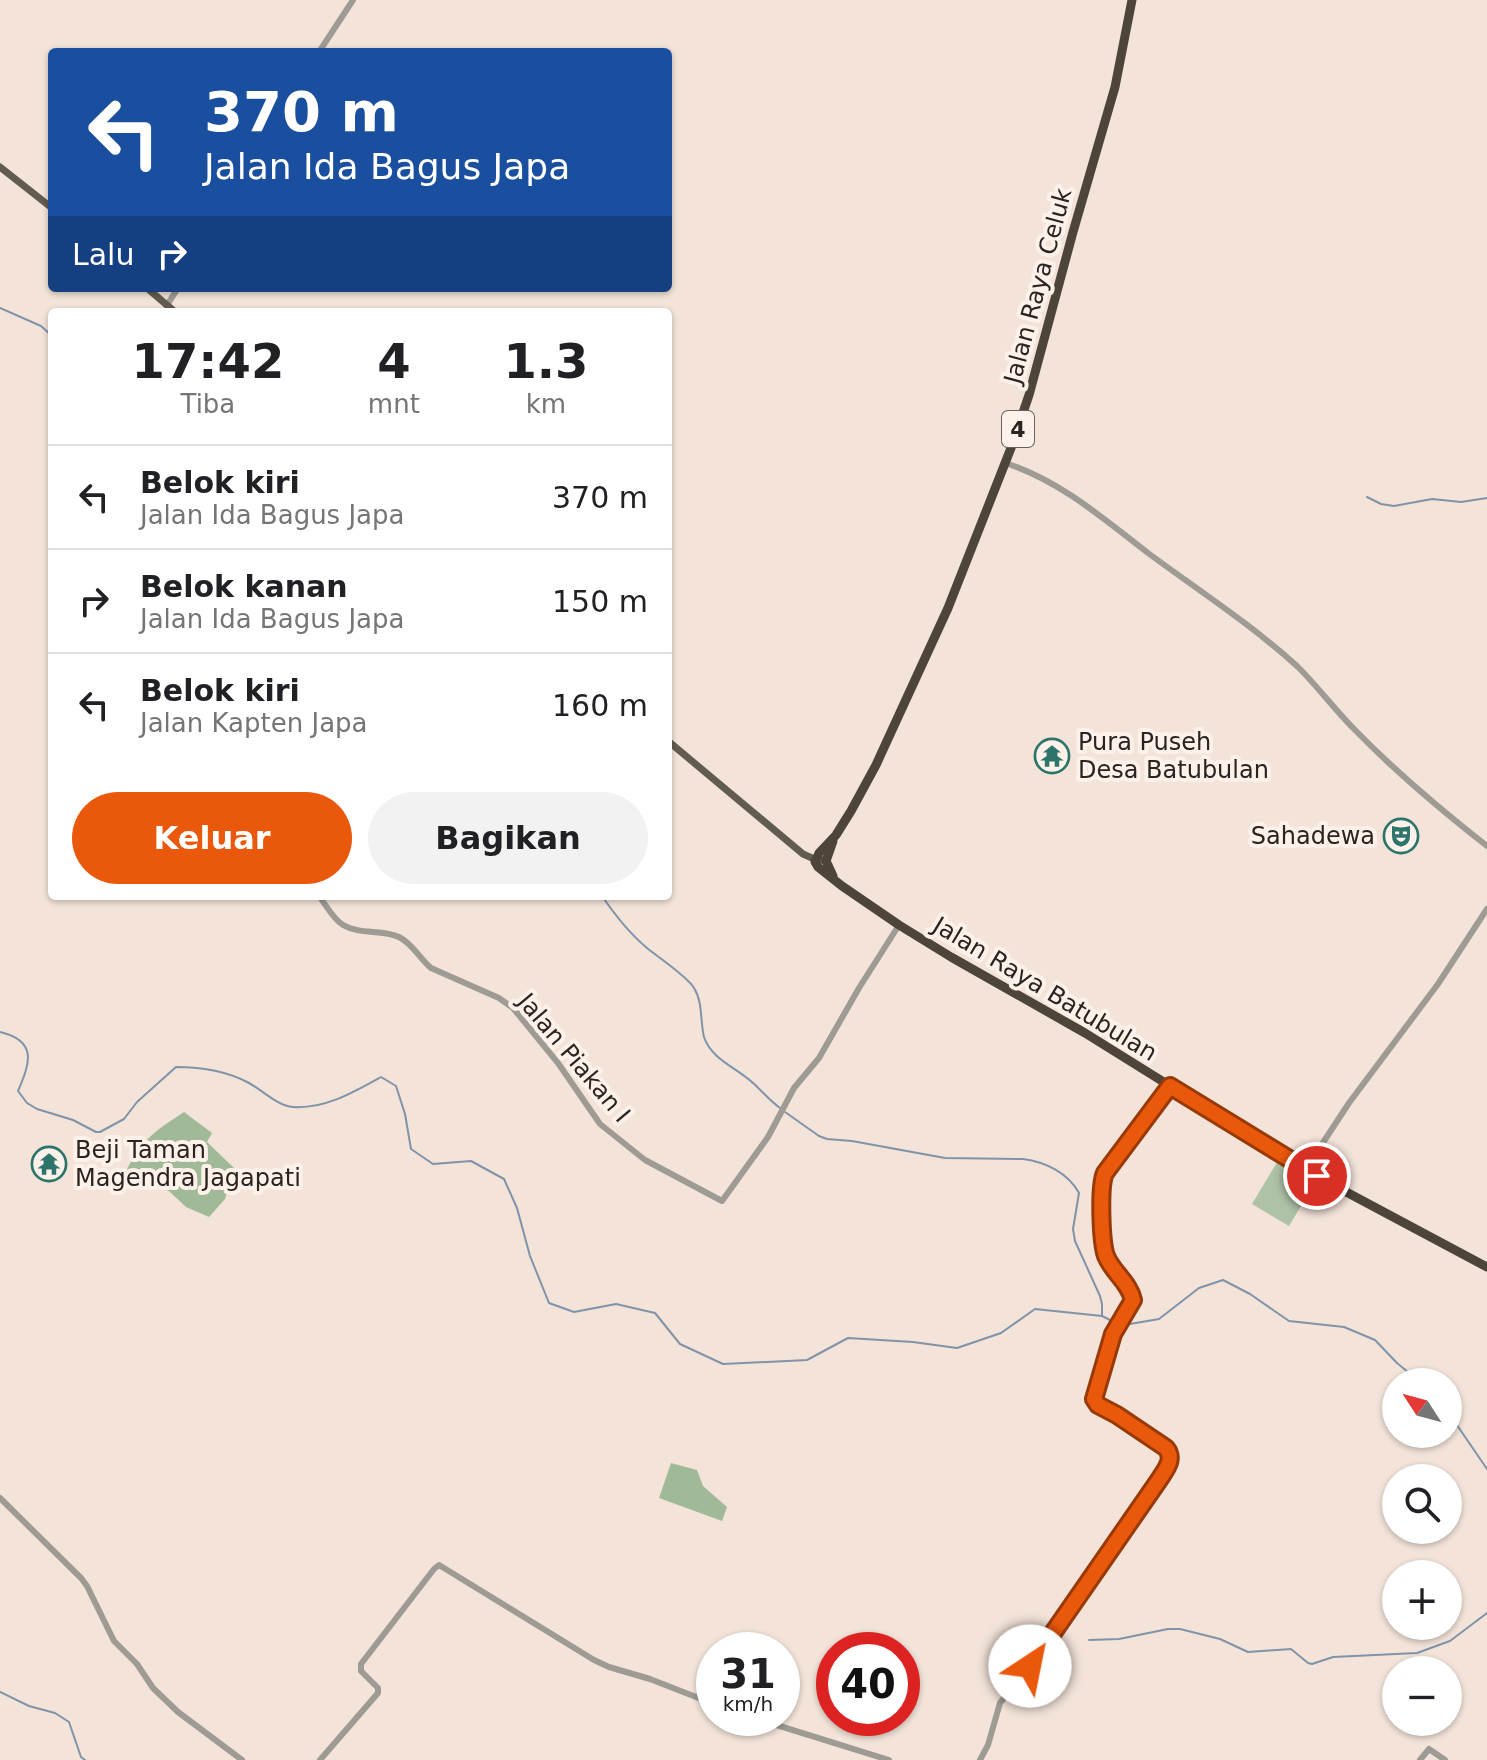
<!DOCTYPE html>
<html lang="id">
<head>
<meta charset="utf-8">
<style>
	:root { --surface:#fff; --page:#f2f2f2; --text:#202124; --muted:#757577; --line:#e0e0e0; --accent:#ea580c }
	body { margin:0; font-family:"DejaVu Sans",sans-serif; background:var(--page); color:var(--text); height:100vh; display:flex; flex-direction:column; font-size:30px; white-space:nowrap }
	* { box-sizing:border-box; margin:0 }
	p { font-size:26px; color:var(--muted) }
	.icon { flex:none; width:44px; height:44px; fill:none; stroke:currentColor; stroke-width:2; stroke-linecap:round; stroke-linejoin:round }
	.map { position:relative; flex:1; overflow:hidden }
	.drawer { position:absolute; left:48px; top:308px; width:624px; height:592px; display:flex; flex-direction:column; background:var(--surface); border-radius:8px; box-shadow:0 2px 6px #0004 }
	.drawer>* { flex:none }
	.hud { position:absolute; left:48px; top:48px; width:624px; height:244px; border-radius:8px; box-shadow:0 2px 6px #0004; background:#1a4fa0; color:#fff; overflow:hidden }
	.needle { width:52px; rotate:306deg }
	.fabs { position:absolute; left:1382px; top:1368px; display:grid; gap:16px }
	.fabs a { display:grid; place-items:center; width:80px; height:80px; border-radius:50%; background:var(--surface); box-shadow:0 2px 6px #0004; font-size:40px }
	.speed { position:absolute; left:696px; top:1632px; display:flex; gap:16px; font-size:40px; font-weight:700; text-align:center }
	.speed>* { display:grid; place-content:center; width:104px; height:104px; border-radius:50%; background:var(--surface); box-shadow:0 2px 6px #0004; line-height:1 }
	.speed small { font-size:20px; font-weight:400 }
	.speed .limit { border:12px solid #d22; background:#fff; color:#111 }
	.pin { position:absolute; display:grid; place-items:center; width:68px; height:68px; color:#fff; margin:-34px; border:4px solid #fff; border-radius:50%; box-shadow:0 2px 8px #0007 }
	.me { position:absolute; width:88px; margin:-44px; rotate:34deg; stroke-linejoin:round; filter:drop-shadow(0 0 6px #0008) }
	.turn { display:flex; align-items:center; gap:28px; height:168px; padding:0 24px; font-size:36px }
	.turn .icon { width:104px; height:104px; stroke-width:2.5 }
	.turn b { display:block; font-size:56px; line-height:68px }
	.then { display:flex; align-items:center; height:76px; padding:0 24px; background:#0003; gap:16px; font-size:30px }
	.eta { display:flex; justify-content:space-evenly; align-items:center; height:136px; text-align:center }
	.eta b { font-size:48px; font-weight:700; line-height:56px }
	.action { display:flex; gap:16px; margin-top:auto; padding:16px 24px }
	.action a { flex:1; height:92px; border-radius:48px; background:var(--accent); color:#fff; font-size:32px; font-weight:700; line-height:92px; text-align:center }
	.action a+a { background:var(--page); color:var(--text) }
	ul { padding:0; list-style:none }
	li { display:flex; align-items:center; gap:24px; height:104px; padding:0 24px; border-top:2px solid var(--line) }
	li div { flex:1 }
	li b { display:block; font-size:30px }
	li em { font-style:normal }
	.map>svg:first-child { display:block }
</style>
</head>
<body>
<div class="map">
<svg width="1487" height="1760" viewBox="0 0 1487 1760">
	<rect width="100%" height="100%" fill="#f3e3d9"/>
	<path fill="#adc2a6" d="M1279,1159L1316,1181L1289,1226L1252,1204Z"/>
	<g fill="#a0b997">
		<path d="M184,1112L212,1133L207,1142L234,1168L225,1199L209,1217L186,1207L169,1191L140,1181L123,1178C138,1143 153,1132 184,1112Z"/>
		<path d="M671,1463L697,1470L703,1486L727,1507L722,1521L659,1498Z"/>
	</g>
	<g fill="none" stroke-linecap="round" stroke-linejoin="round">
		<g stroke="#8093a9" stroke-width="2">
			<path d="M0,308L41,326L52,336"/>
			<path d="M1367,497L1381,504L1394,506L1432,499L1461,502L1487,498"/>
			<path d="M602,896C615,915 629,933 647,948C658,957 688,977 694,988C703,1002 700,1021 704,1037C711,1059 737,1068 753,1083C763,1092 768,1099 780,1108"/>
			<path d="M0,1032C38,1041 30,1063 18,1091L27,1103L37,1109L73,1120L96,1132H100L124,1119L137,1102L176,1067C201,1067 227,1071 249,1083C262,1090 278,1106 293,1107C325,1109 354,1092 381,1077L396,1086L405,1114L411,1149L433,1164L471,1161L504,1179L517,1208L530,1256L549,1303L574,1312L616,1304L655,1313L680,1344L723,1364L807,1360L848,1338L913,1342L957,1348L1001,1333L1035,1309L1102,1316L1112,1321L1130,1324L1159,1319L1199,1288L1223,1280L1250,1294L1289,1321L1344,1327L1375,1340L1397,1363L1420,1382"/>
			<path d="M785,1112L819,1136L827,1139L852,1141L945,1158L1023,1159C1046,1162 1068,1173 1079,1193L1073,1229L1075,1241L1100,1296L1102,1304V1316"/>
			<path d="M1448,1412L1487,1469"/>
			<path d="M1089,1640L1119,1639L1168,1629H1180L1220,1639L1248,1652L1291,1649L1308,1663L1312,1664L1333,1657L1417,1653L1450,1641L1487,1613"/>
			<path d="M0,1692L29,1706L55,1713L69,1722L81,1757L85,1760"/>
		</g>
		<g stroke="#9e9a94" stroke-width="6">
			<path d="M319,52L353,0"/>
			<path d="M167,305L178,288"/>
			<path d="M1005,463C1059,480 1104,519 1148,553C1198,590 1252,625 1298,667C1318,687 1335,710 1355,730C1396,772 1441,810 1487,846"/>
			<path d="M319,896C326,905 333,919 343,925C360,935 382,929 399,937C413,944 419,958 431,968L499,998L513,1008L558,1063L600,1124L645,1160L722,1201L768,1137L794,1088L819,1058L859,988L899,925"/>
			<path d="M1305,1170L1349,1103L1438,984L1487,909"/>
			<path d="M0,1498L81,1578L87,1586L114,1641L137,1664L153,1688L178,1712L242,1760"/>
			<path d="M754,1718L889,1760"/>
			<path d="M320,1760L378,1693V1688L361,1671V1664L434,1569L439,1565L594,1660L609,1667L650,1679L714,1704"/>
			<path d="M980,1760L988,1745L1000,1703L1030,1666L1159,1480L1171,1459L1170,1454L1166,1448L1117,1415L1100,1406L1096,1402L1094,1397L1113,1334L1133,1300L1128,1286L1106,1256L1102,1210V1181L1107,1170L1170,1086"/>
			<path d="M1420,1760L1429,1749L1445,1760"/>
		</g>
		<g stroke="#625b50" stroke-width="7">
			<path d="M0,167L52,208"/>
			<path d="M147,288L175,312"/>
			<path d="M668,741L803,854L812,858L826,861"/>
		</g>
		<g stroke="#4d4539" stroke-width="9">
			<path d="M1132,0L1115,87L1073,232L1029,395L1011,448L948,608L876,765L851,811L836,835L819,853L815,862L818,867L842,886L899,925L951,957L1085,1033L1305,1170L1487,1267"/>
			<path d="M833,841L826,861L833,876"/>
		</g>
	</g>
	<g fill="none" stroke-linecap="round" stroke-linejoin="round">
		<g stroke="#983908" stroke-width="20">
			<path id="route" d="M1030,1666L1159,1480C1166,1469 1175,1459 1166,1448L1117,1415L1098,1405L1094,1399L1113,1334L1133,1300C1129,1282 1113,1273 1106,1256C1101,1242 1099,1186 1105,1173L1170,1086L1317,1176"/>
		</g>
		<use href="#route" stroke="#ea580c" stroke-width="14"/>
	</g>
	<defs>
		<g id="temple-ring" transform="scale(1.8)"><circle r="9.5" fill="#fef1e9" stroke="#2d746b" stroke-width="1.5"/><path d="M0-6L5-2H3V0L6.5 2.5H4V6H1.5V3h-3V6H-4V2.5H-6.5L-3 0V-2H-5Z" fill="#2d746b"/></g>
		<g id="theatre-ring" transform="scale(1.8)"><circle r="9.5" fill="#fef1e9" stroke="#2d746b" stroke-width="1.5"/><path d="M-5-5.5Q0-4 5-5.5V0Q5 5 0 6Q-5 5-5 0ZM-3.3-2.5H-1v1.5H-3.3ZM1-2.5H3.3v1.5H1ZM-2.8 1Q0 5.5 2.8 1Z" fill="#2d746b"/></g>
	</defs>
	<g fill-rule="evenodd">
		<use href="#temple-ring" x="1052" y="756"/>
		<use href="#theatre-ring" x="1401" y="836"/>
		<use href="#temple-ring" x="49" y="1164"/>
	</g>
	<g text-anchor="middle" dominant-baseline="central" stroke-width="8" stroke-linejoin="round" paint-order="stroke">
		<rect fill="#fef1e9" stroke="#6a625d" stroke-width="2" x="1002" y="411" width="32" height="36" rx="6"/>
		<g font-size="22" font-weight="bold" fill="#2a2421">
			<text x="1018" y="429">4</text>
		</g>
		<g font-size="24" fill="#2a2421" stroke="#fef1e9">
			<text transform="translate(1038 286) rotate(-75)">Jalan Raya Celuk</text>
			<text transform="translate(1045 989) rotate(31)">Jalan Raya Batubulan</text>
			<text transform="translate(574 1058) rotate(50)">Jalan Piakan I</text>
		</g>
		<g font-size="24" fill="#2a2421" stroke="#fef1e9" text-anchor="start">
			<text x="1078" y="742">Pura Puseh<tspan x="1078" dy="28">Desa Batubulan</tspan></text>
			<text x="1375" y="836" text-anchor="end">Sahadewa</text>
			<text x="75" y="1150">Beji Taman<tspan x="75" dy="28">Magendra Jagapati</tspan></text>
		</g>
	</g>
</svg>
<div class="fabs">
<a><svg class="needle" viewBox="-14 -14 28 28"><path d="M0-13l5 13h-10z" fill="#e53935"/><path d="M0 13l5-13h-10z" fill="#757577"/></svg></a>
<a><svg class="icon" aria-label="search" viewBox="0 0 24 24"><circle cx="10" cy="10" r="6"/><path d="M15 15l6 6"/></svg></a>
<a>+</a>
<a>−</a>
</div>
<div class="speed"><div>31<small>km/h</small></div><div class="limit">40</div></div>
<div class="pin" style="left:1317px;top:1176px;background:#d93025"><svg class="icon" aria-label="arrive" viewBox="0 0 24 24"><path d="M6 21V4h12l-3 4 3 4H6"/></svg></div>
<svg class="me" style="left:1030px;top:1666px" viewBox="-20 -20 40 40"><circle r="19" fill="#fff"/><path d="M0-13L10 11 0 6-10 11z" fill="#ea580c"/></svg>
<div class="hud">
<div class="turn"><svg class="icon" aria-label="left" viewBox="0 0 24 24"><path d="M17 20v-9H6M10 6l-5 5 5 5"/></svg><div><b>370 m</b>Jalan Ida Bagus Japa</div></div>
<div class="then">Lalu<svg class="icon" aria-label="right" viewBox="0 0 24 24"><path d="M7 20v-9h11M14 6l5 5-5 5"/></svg></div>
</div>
<section class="drawer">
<div class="eta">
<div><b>17:42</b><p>Tiba</p></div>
<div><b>4</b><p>mnt</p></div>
<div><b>1.3</b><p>km</p></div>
</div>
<ul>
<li><svg class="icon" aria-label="left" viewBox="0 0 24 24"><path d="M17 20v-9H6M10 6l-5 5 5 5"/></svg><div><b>Belok kiri</b><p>Jalan Ida Bagus Japa</p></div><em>370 m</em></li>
<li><svg class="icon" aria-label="right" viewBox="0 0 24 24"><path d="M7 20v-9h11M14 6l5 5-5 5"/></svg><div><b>Belok kanan</b><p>Jalan Ida Bagus Japa</p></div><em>150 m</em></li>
<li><svg class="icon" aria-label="left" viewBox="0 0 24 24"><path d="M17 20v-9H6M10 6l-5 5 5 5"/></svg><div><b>Belok kiri</b><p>Jalan Kapten Japa</p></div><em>160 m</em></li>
</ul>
<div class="action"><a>Keluar</a><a>Bagikan</a></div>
</section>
</div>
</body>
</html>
